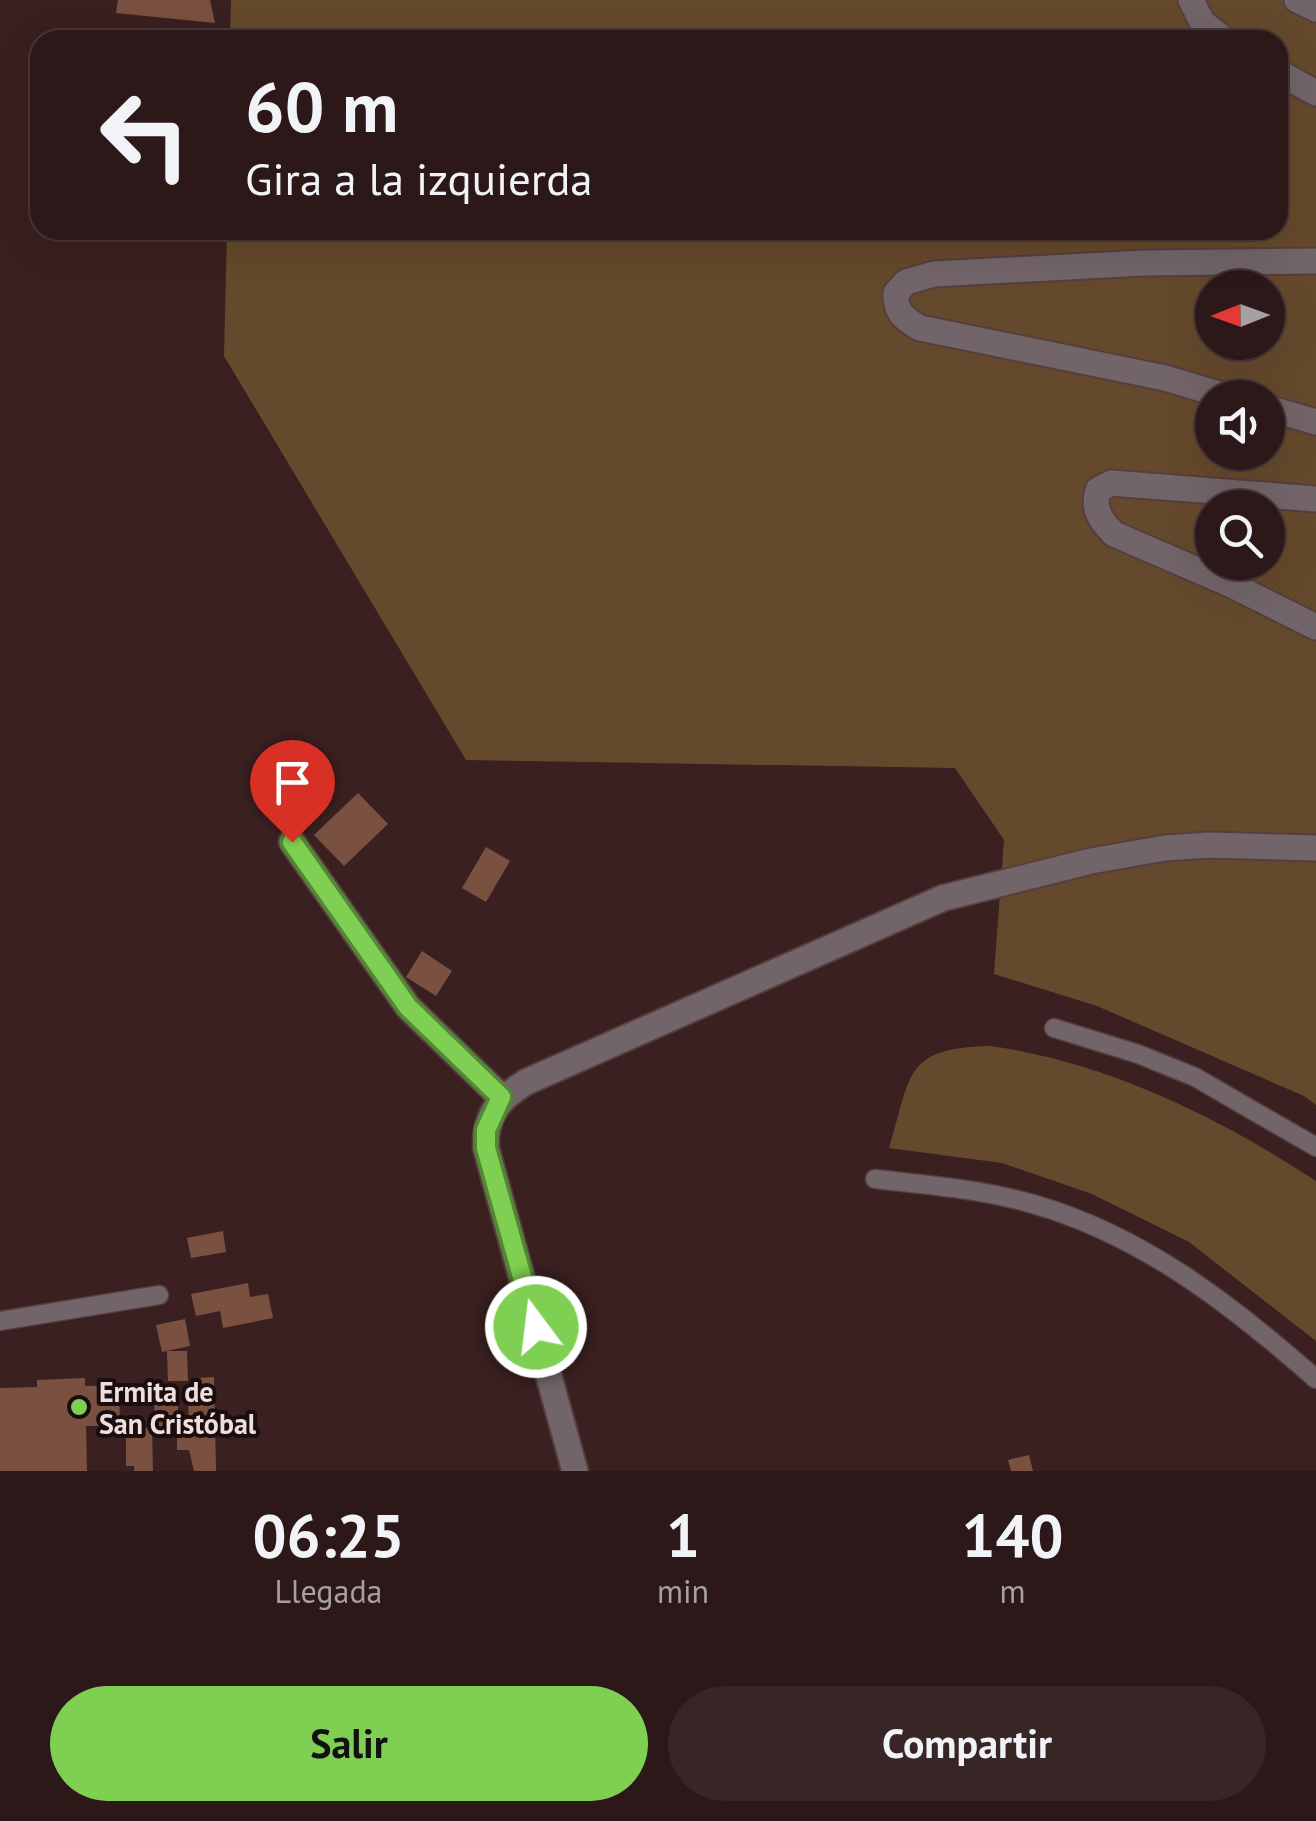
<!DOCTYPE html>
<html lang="es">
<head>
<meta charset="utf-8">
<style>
	:root { --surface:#2c1818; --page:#382525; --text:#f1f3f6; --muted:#a6a0a2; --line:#483737; --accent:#7fd052 }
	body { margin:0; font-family:"PT Sans",sans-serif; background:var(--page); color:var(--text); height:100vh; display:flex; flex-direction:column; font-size:38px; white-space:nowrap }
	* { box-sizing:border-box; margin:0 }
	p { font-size:32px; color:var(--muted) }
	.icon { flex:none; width:55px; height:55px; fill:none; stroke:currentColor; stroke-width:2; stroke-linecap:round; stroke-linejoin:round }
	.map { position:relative; height:1471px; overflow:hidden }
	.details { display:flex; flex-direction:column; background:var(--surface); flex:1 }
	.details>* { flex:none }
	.banner { position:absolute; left:30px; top:30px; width:1258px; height:210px; border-radius:30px; box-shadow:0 10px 40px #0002,0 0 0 2px var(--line); background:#2c1818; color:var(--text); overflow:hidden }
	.needle { width:65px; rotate:269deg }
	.controls { position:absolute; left:1195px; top:270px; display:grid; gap:20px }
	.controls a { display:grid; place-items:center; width:90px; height:90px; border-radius:50%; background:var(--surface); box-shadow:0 10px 40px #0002,0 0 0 2px var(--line); font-size:50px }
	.pin { position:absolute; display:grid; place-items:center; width:85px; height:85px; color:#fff; margin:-102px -42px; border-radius:50% 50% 50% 0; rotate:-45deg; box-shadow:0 0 10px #0007 }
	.pin .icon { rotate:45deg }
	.me { position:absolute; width:110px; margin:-55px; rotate:345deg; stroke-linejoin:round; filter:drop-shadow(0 0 8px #0008) }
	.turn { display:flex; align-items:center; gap:35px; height:210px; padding:0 50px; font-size:45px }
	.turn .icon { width:130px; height:130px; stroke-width:2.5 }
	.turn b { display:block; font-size:70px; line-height:85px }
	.eta { display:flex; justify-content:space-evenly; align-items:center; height:170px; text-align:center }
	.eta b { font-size:60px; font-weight:600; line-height:70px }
	.primary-button { display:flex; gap:20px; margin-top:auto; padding:20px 50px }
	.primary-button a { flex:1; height:115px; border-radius:60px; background:var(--accent); color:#111; font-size:40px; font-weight:600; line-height:115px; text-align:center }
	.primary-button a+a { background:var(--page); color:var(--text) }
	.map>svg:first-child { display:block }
</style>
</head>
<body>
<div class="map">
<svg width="1316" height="1471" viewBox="0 0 1316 1471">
	<rect width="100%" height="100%" fill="#3a2020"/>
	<g fill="#65492c" fill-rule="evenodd">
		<path d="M231,0H1316V1105L1304,1096L1097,1006L994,974L1004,840L955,768L466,760L224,356L227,230H1278V40H230ZM1212,288H1268V342H1212ZM1212,398H1268V452H1212ZM1212,508H1268V562H1212Z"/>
		<path d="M990,1046C1106,1062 1219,1117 1316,1181V1341L1189,1242L1092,1194L1002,1163L889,1148C912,1074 903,1048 990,1046Z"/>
	</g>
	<g fill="#7a5141">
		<path d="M118,0H210L215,23L116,13Z"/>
		<path d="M358,793L388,824L344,866L314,835Z"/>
		<path d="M486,847L510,861L486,902L462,888Z"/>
		<path d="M422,951L452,971L436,996L406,977Z"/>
		<path d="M223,1231L226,1252L191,1258L187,1238Z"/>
		<path d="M248,1283L250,1297L268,1294L273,1318L223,1328L220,1311L196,1316L191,1294Z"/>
		<path d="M185,1319L190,1346L162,1352L156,1325Z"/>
		<path d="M167,1351H187L188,1381H168Z"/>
		<path d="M214,1377L216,1471H194L189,1450H177V1433L189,1432L188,1399H199L198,1378Z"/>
		<path d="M85,1378V1386L119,1385L120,1426H86L87,1471H0V1388L37,1387V1380Z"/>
		<path d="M154,1391H178V1429L155,1430Z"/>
		<path d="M126,1428H152L153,1471H134V1466H126Z"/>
		<path d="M1029,1455L1033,1471H1011L1008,1460Z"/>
	</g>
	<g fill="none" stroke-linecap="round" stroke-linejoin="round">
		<g stroke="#573e3e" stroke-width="21">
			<g id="lane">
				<path d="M1054,1028L1138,1054L1195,1077L1316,1147"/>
				<path d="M875,1179C927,1185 982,1189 1033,1204C1142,1235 1232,1305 1316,1379"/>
				<path d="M0,1321L159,1295"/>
			</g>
		</g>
		<g stroke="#573e3e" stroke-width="29">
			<g id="street">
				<path d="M1191,0L1202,22L1225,40"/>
				<path d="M1297,0L1316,9"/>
				<path d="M1278,72L1316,93"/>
				<path d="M1232,398L1165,378L920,328C904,319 895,312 896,293L906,282L934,274L1144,263L1316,261"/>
				<path d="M1268,408L1316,422"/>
				<path d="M1316,499L1111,483L1098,490C1092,509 1101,521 1114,534L1232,585L1316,627"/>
				<path d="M292,842L408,1007L501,1097"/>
				<path d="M575,1471L486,1148C485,1114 499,1099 526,1082L943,898L1091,861L1165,848L1209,845L1316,848"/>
			</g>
		</g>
		<use href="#lane" stroke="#726569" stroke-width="18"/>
		<use href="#street" stroke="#726569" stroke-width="25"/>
	</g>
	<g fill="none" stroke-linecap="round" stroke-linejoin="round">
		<g stroke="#538735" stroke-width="25">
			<path id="route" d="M292,842L408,1007L501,1097L486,1130V1148L536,1327"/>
		</g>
		<use href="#route" stroke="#7fd052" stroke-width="18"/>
	</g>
	<circle fill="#7fd052" stroke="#190d0e" stroke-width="4" cx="79" cy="1407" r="10"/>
	<g text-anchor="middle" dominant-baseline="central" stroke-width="8" stroke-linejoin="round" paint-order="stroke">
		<g font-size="28" font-weight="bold" fill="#f0dddd" stroke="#190d0e" text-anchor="start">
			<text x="99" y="1391">Ermita de<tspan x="99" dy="32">San Cristóbal</tspan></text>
		</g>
	</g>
</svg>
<div class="controls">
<a><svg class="needle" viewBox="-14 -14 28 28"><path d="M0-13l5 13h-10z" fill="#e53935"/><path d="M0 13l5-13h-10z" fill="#a6a0a2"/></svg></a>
<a><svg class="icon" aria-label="sound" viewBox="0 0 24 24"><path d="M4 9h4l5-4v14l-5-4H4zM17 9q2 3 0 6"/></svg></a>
<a><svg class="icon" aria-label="search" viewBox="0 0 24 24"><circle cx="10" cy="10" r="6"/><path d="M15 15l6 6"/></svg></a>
</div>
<div class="pin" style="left:292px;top:842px;background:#d93025"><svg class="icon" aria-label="arrive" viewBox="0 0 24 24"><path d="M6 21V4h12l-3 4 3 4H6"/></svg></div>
<svg class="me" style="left:536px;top:1327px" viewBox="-20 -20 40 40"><circle r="17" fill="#7fd052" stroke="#fff" stroke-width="3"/><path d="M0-11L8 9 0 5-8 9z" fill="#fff"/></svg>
<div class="banner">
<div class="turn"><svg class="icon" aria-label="left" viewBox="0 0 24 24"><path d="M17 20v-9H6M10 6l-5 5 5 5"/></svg><div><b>60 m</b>Gira a la izquierda</div></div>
</div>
</div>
<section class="details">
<div class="eta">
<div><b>06:25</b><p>Llegada</p></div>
<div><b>1</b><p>min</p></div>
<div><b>140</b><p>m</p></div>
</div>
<div class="primary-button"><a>Salir</a><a>Compartir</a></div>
</section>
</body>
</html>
